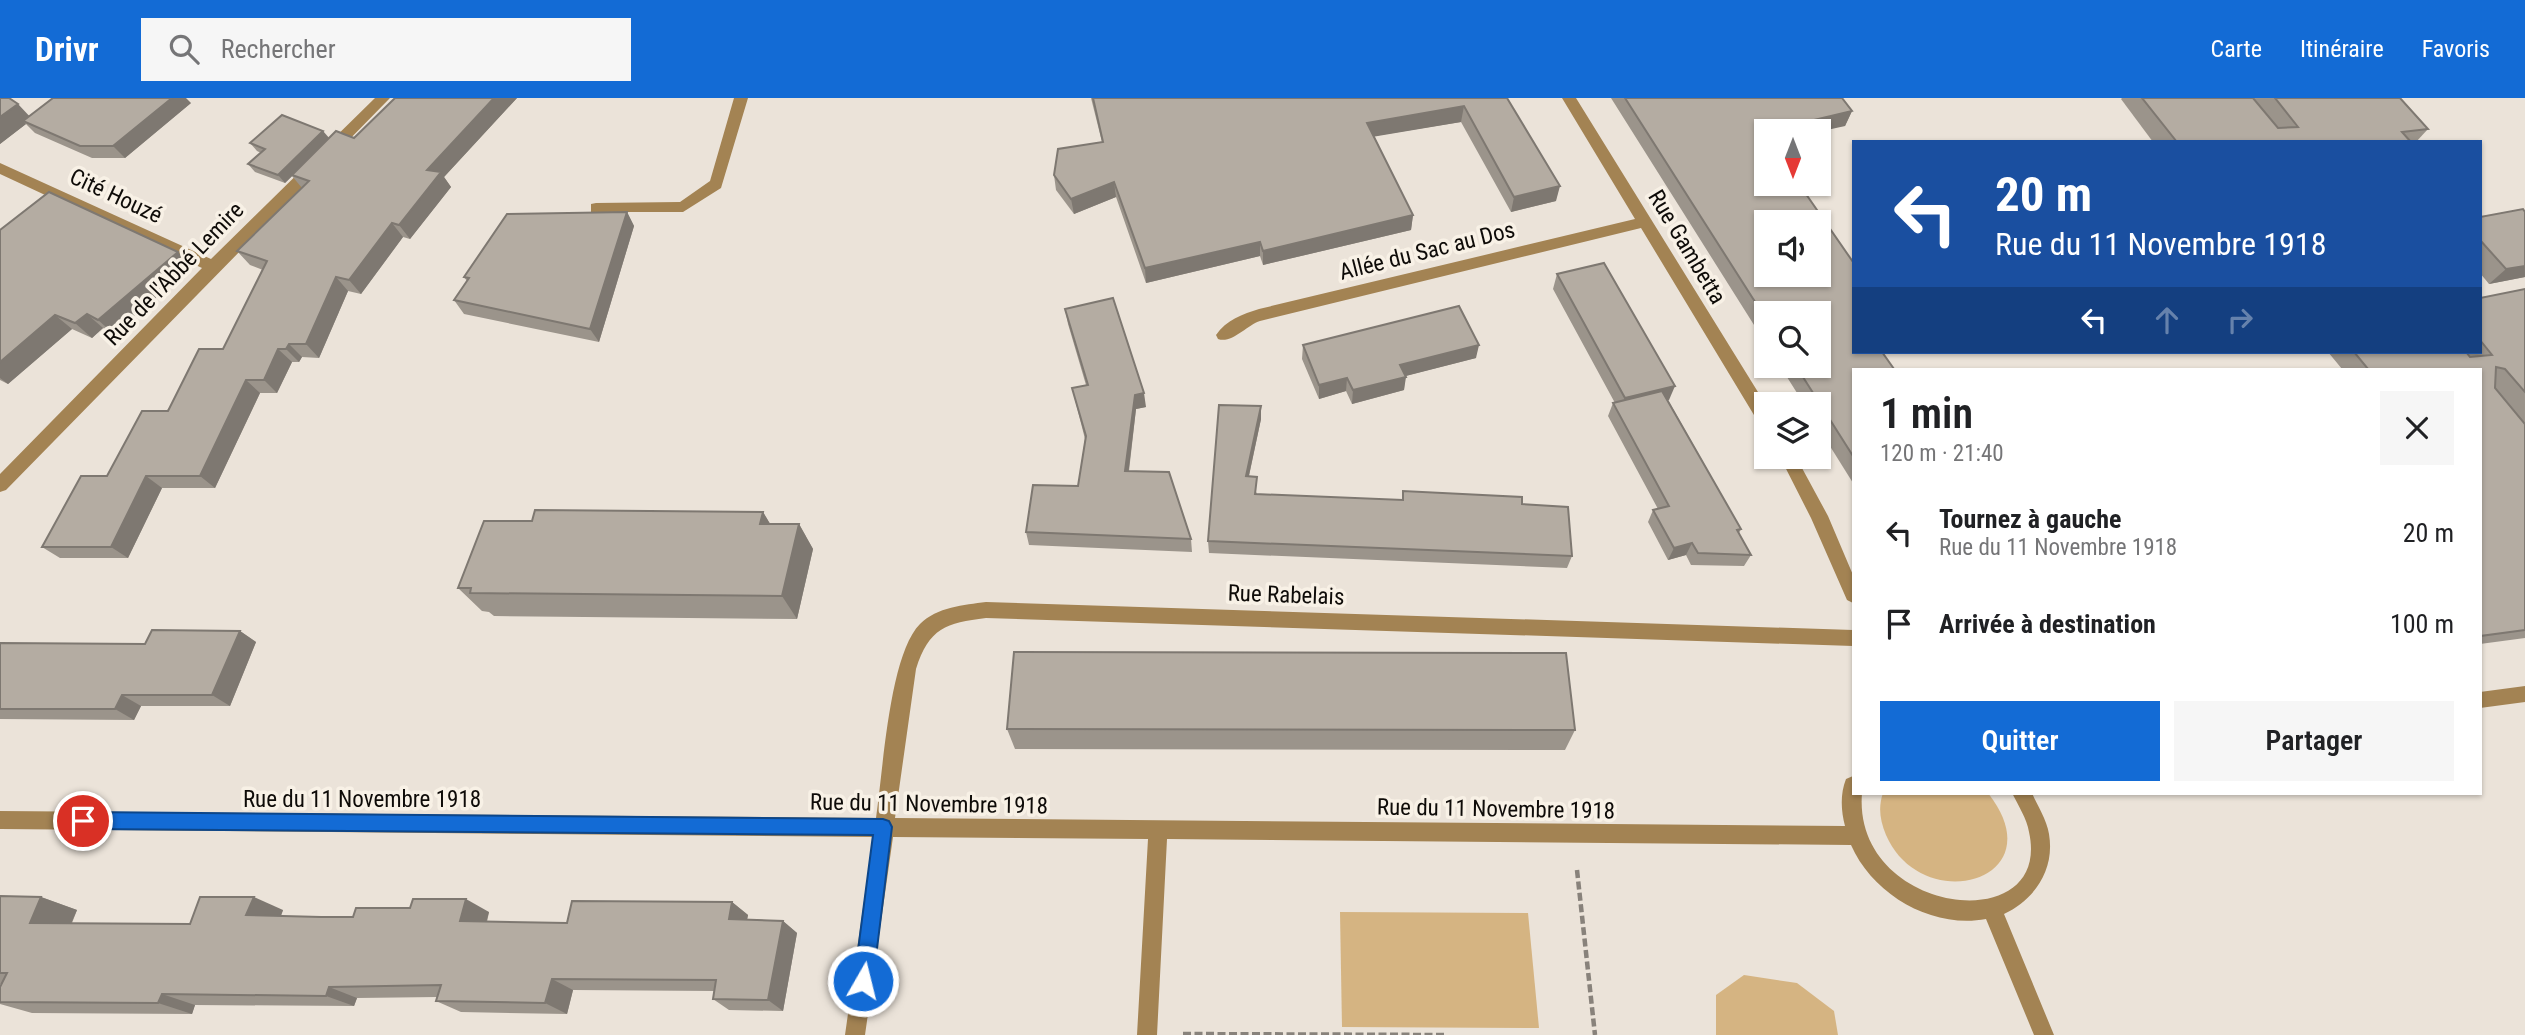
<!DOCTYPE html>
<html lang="fr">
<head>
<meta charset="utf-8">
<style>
	:root { --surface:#fff; --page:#f6f6f6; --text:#202124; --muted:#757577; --accent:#136bd5 }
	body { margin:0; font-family:"Roboto Condensed",sans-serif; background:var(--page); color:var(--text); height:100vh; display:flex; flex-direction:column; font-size:26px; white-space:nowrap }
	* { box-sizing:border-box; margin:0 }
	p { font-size:23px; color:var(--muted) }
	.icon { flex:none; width:38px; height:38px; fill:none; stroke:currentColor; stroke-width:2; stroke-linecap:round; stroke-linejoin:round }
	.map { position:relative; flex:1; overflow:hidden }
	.drawer { position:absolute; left:1852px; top:270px; width:630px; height:427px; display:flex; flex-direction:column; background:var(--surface); border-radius:0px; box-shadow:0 2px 5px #0004 }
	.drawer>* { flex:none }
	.top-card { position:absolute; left:1852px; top:42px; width:630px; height:214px; border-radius:0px; box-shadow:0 2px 5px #0004; background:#1a4fa0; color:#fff; overflow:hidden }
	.needle { width:46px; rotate:180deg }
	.tools { position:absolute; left:1754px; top:21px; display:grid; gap:14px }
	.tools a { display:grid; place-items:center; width:77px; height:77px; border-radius:0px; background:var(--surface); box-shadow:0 2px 5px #0004; font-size:35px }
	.pin { position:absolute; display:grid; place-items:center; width:60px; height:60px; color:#fff; margin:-30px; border:4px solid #fff; border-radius:50%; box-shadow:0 2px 7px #0007 }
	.me { position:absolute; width:77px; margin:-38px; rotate:8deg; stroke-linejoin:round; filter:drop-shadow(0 0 5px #0008) }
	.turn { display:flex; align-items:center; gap:24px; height:147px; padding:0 28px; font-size:32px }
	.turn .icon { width:91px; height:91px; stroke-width:2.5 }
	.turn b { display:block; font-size:49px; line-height:60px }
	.lanes { display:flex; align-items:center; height:66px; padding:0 28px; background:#0003; justify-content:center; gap:35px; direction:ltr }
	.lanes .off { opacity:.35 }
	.round { display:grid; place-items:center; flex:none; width:74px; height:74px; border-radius:0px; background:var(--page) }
	.head { display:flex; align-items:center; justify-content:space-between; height:119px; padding:0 28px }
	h1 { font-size:42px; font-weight:600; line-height:52px }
	.cta { display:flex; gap:14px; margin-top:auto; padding:14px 28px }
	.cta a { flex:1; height:80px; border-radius:0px; background:var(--accent); color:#fff; font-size:28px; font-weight:600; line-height:80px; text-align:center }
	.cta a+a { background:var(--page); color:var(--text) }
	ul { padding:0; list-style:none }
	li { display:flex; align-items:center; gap:21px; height:91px; padding:0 28px }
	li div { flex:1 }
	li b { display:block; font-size:26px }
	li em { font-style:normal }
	header { display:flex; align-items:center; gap:42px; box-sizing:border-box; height:98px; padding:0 35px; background:var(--accent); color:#fff }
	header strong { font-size:33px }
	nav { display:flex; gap:38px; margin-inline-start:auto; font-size:24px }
	.search { width:490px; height:63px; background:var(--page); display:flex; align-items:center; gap:18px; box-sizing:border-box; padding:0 24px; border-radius:0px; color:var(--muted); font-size:26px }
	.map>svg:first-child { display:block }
</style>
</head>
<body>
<header>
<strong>Drivr</strong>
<div class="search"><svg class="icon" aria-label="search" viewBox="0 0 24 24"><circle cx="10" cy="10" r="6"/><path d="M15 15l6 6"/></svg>Rechercher</div>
<nav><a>Carte</a><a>Itinéraire</a><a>Favoris</a></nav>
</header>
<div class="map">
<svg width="2525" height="937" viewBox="0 0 2525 937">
	<rect width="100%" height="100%" fill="#ebe3d9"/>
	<g fill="#d5b482">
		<path d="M1883,695H1988C2057,783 1922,820 1886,737C1880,723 1878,709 1883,695Z"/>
		<path d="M1340,814L1528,815L1539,930L1342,929Z"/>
		<path d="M1744,877L1797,885L1834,913L1838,937H1716V897Z"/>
	</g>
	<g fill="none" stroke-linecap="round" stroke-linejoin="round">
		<g stroke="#88827b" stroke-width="4.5" stroke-dasharray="8 3.5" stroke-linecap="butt">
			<path d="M1577,772L1595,937"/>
			<path d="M1183,936L1445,937"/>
		</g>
		<g fill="#a38353" fill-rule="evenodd">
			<path d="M375,0H390L6,392L0,394V376L202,170L0,76V65L211,161Z"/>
			<path d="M734,0H748L721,90L683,114H591V106L596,105L680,104L710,83Z"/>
			<path d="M1562,0H1576L1766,307V329L1760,327L1641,130L1260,223C1247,227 1232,246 1218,241L1216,237C1226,222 1243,216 1259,211L1635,121Z"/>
			<path d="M1780,359H1796L1828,418L1853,477V505L1847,502L1811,420Z"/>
			<path d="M986,504L1853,532V548L986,520C946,525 929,530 916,571L895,720L1845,728C1841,713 1840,696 1846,681L1853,678V695H1862C1852,817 2053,842 2029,734C2027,721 2018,707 2012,695H2032C2037,707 2047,722 2049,736C2055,772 2035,801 2004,816L2054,937H2034L1986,821C1932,831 1873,797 1851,747L1167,741L1157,937H1137L1148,741L893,739L865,937H845L873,739L0,731V713L876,720C883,674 889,557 920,526C937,509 964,507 986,504Z"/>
			<path d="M2525,588V604L2480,610V594Z"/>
		</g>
	</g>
	<g fill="#9b948b">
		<path d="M0,0L29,18L191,5L125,60H92L35,35L26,26L0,46Z"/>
		<path d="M395,0H517L444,79L451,89L410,141L403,139L361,196L348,193L319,260L302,259L299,264H292L277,295H260L215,390H162L128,460H60L42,449L223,251L263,172L250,167L237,153L302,90L292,78L285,85L255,74L248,66L261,55L257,53L250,45L329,40H354Z"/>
		<path d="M1091,0H1507L1556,103L1511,114L1461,24L1374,38L1413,117L1411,132L1263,167L1260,158L1146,185L1116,99L1074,116L1056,92L1054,77L1102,44Z"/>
		<path d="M1611,0H1842L1852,13L1845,28L1766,33L1853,271V385L1818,329V306H1804L1780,268H1818L1766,215V246Z"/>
		<path d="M2122,0H2400L2428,31L2416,44H2153L2121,1Z"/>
		<path d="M627,114L634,128L599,244L464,216L454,202L467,183L464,179Z"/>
		<path d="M2525,114V179L2489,186L2480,175V119Z"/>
		<path d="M0,132L192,168L114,236L103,230L92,240L72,231L8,286L0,282Z"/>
		<path d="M1557,176L1669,302H1668L1741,431L1739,435L1751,457L1744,468L1691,467L1686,457L1668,462L1648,424L1653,412L1658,411L1608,318L1613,305H1615L1553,191Z"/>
		<path d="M2525,191V540L2480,546V271H2342L2328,254H2480V200Z"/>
		<path d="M1065,211L1146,309L1136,311L1129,373L1191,441L1192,454L1029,447L1026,434L1078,388L1085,341L1072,290L1086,287L1068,226Z"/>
		<path d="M1303,247L1476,260L1405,278L1404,292L1352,306L1346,293L1319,301L1302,261Z"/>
		<path d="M1261,308V321L1249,378L1257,396L1402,402L1403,393L1522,406L1572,458L1567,470L1209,455L1208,443Z"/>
		<path d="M763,414L770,426H799L813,451L797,521L494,518L489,514L482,513L458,490L532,423Z"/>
		<path d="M240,533L256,544L230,608H141L134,622L0,621V545L145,546Z"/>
		<path d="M1007,631L1575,632L1565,652L1015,651Z"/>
		<path d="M0,798L41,799L77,812L72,825L190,826L283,812L281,818L353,819L489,814L487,824L567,825L732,804L748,817L747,821L783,823L797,835L783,913L729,912L713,901L714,893L573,892L567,916L461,914L436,903L437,899L357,900L354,908L195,907L192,916L32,915L0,906V889L1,886H0Z"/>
	</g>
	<g fill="#7e7871">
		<path d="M172,0H186L191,5L125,60L113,48Z"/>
		<path d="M494,0H517L444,79L451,89L410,141L399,127L427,72Z"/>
		<path d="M18,6L33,22L23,23L26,26L0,46V19Z"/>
		<path d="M1464,8L1461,24L1366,40L1367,25Z"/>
		<path d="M1852,13L1845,28L1818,34V33H1766V47L1763,34Z"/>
		<path d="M323,33L330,41L285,85L278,77Z"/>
		<path d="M1114,84L1116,99L1074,116L1071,101Z"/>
		<path d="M1560,88L1556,103L1511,114L1514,99Z"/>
		<path d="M627,114L634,128L599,244L590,231Z"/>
		<path d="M1413,117L1411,132L1263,167V153Z"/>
		<path d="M392,125L403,139L361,196L349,182Z"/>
		<path d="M1260,144V158L1146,185L1145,170Z"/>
		<path d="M178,154L192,168L114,236L98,222Z"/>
		<path d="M2525,168V179L2489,186L2506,171Z"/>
		<path d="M336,179L348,193L319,260L306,246Z"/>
		<path d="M87,216L103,230L92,240L75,225Z"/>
		<path d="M55,217L72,231L8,286L0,280V264Z"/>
		<path d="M289,246L302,259L299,264L286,251Z"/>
		<path d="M1479,247L1476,260L1398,280L1400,267Z"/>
		<path d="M278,251L292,264L277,295L264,282Z"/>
		<path d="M1406,279L1404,292L1352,306L1353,292Z"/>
		<path d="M1347,280L1346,293L1319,301V287Z"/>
		<path d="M246,282L260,295L215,390L200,378Z"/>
		<path d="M1675,288L1669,302L1620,314L1625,300Z"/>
		<path d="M1144,295L1146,309L1136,311L1127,386L1125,373L1135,297Z"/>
		<path d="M1261,308V321L1246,391V378Z"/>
		<path d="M146,378L162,390L128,460L111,449Z"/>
		<path d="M763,414L778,439L760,426Z"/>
		<path d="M799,426L813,451L797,521L782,498Z"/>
		<path d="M1692,445L1686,457L1668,462L1674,450Z"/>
		<path d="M240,533L256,544L230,608L212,597Z"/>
		<path d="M122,597L141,608L134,622L115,611Z"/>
		<path d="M41,799L77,812L66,837L30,825Z"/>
		<path d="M254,799L283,812L276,830L246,817Z"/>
		<path d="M466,801L489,814L483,836L460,823Z"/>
		<path d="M732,804L748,817L745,833L729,821Z"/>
		<path d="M783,823L797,835L783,913L768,902Z"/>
		<path d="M552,881L573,892L567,916L545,905Z"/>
		<path d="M329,889L357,900L354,908L326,898Z"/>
		<path d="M162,896L195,907L192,916L158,905Z"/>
	</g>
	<g fill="#b4aca2" stroke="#7e7871" stroke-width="2" fill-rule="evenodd">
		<path d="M0,0H9L18,6L0,19Z"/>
		<path d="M53,0H172L113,48H80L23,23Z"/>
		<path d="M395,0H494L427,72L441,74L399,127L392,125L349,182L336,179L306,246H289L286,251H278L264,282H246L200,378H146L111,449H42L81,378H107L142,313H168L199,251H223L267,163L237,153L309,83L292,77L336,33L354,40Z"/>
		<path d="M1093,0H1507L1560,88L1514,99L1464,8L1367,25L1413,117L1263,153L1260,144L1145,170L1114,84L1071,101L1054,77L1058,51L1103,44Z"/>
		<path d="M1625,0H1842L1852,13L1763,34L1766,37V86H1799L1853,164V254H1882L1894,271H1853V358L1796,268H1818V215H1766V221ZM1766,124H1818V177H1766Z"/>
		<path d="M2142,0H2253L2278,30L2298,29L2275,0H2400L2428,31L2402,34L2411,44H2177Z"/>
		<path d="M282,17L323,33L278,77L248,66L265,51L250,45Z"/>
		<path d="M49,94L178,154L98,222L87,216L75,225L55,217L0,264V132Z"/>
		<path d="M2523,111L2525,114V168L2506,171L2480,142V119Z"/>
		<path d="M627,114L590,231L454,202L469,180L464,179L507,116Z"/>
		<path d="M1604,165L1675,288L1625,300L1557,176Z"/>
		<path d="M2525,191V294L2505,271L2496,269L2495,290L2525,326V532L2480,538V271H2368L2354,254H2466L2470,259L2492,257L2480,242V200Z"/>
		<path d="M1113,200L1144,295L1135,297L1125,373L1169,374L1191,441L1026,434L1033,387L1078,388L1086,338L1072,290L1088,287L1065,211Z"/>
		<path d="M1459,208L1479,247L1400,267L1406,279L1353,292L1347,280L1319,287L1303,247Z"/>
		<path d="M1662,293L1741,431L1737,432L1751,457L1698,455L1692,445L1674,450L1653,412L1669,408L1613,305Z"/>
		<path d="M1219,307L1261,308L1246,378L1257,379L1255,396L1403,402V393L1522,399V406L1568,409L1572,458L1208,443Z"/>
		<path d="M535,412L763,414L760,426H799L782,498L470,495L471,490H458L484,423H532Z"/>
		<path d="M152,532L240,533L212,597H122L115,611H0V545L145,546Z"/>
		<path d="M1014,554L1566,555L1575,632L1007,631Z"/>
		<path d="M0,798L41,799L30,825L190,826L200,799H254L246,817L321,819H353L356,810H410L413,801H466L460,823L567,825L572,803L732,804L729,821L783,823L768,902L713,901L716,882L552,881L545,905L436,903L441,887L329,889L326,898L162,896L158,905L0,904V889L7,875H0Z"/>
	</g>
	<path fill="#136bd5" stroke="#0c468a" stroke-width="2" d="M83,714L883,721L889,723L892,729L873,883L870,889L863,892L857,889L854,883L873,737L83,731L77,729L74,723L77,717Z"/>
	<g text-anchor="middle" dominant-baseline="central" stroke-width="7" stroke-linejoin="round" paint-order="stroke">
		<g font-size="23" fill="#0e0b08" stroke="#f8f1e6">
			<text transform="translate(116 98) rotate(25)">Cité Houzé</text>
			<text transform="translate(1687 149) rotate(59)">Rue Gambetta</text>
			<text transform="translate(1427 153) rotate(-14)">Allée du Sac au Dos</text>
			<text transform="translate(174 176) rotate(-46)">Rue de l'Abbé Lemire</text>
			<text transform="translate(1286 497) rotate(2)">Rue Rabelais</text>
			<text x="362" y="701">Rue du 11 Novembre 1918</text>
			<text transform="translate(929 706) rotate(1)">Rue du 11 Novembre 1918</text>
			<text transform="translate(1496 711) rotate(1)">Rue du 11 Novembre 1918</text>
		</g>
	</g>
</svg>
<div class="tools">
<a><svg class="needle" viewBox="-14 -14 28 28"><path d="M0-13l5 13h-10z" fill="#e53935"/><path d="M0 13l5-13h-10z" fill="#757577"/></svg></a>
<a><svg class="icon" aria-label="sound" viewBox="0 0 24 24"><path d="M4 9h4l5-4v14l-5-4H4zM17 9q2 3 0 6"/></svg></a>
<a><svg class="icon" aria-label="search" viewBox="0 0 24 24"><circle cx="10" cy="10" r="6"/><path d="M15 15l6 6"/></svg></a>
<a><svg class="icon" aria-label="layers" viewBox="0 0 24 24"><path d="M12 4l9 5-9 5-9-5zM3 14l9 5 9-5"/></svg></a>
</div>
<div class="pin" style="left:83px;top:723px;background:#d93025"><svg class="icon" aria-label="arrive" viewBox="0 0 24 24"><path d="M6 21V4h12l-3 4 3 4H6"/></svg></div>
<svg class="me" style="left:863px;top:883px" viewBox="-20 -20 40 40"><circle r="17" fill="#136bd5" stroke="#fff" stroke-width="3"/><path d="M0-11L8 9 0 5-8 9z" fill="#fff"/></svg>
<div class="top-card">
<div class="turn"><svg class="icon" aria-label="left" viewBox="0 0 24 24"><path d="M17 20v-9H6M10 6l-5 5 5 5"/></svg><div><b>20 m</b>Rue du 11 Novembre 1918</div></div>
<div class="lanes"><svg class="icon" aria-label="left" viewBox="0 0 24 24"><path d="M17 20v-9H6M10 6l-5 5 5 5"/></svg><svg class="icon off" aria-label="ahead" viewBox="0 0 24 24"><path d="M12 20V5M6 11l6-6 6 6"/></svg><svg class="icon off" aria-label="right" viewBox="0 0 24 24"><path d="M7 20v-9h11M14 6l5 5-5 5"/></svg></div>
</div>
<section class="drawer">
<div class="head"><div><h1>1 min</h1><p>120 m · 21:40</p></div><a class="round"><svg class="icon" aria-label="close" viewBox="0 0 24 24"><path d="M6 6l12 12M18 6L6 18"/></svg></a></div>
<ul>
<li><svg class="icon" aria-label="left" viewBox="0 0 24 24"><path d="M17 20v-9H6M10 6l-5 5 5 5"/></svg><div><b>Tournez à gauche</b><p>Rue du 11 Novembre 1918</p></div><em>20 m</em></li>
<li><svg class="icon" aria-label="arrive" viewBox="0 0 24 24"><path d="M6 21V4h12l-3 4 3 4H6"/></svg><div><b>Arrivée à destination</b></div><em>100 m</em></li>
</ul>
<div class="cta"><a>Quitter</a><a>Partager</a></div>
</section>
</div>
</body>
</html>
